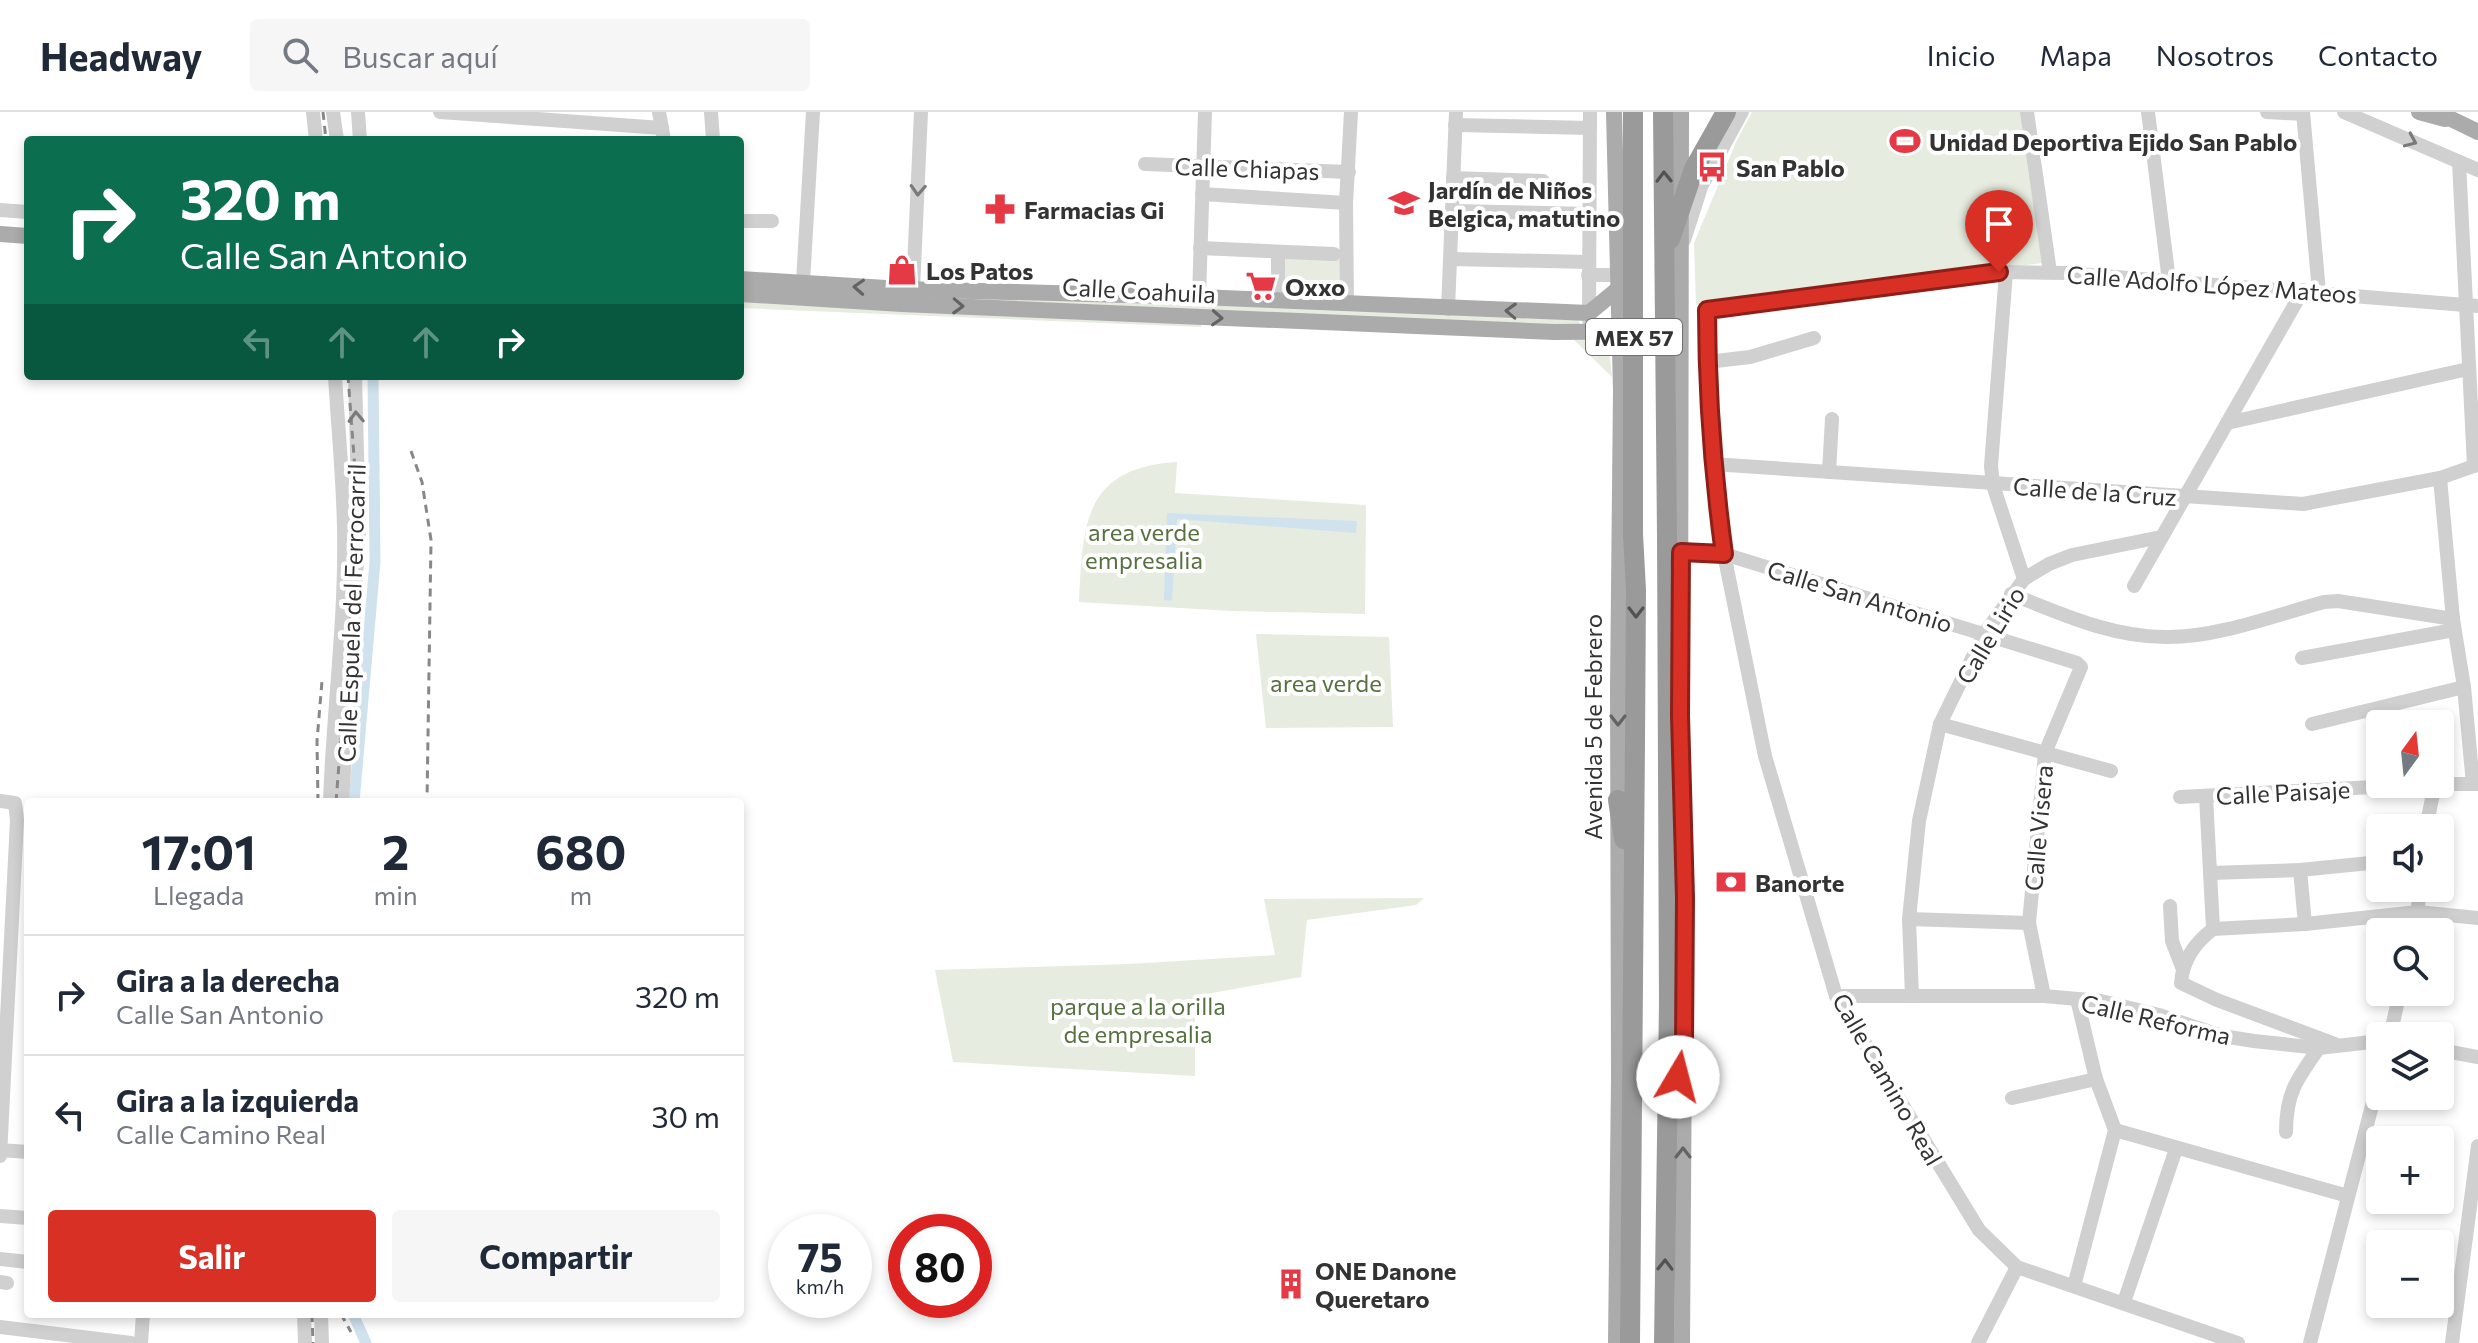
<!DOCTYPE html>
<html lang="es">
<head>
<meta charset="utf-8">
<style>
	:root { --surface:#fff; --page:#f6f6f7; --text:#1f2937; --muted:#747a83; --line:#e0e1e3; --accent:#d93025 }
	body { margin:0; font-family:Commissioner,sans-serif; background:var(--page); color:var(--text); height:100vh; display:flex; flex-direction:column; font-size:30px; white-space:nowrap }
	* { box-sizing:border-box; margin:0 }
	p { font-size:26px; color:var(--muted) }
	.icon { flex:none; width:44px; height:44px; fill:none; stroke:currentColor; stroke-width:2; stroke-linecap:round; stroke-linejoin:round }
	.map { position:relative; flex:1; overflow:hidden }
	.drawer { position:absolute; left:24px; top:686px; width:720px; height:520px; display:flex; flex-direction:column; background:var(--surface); border-radius:8px; box-shadow:0 4px 12px #0003 }
	.drawer>* { flex:none }
	.top-card { position:absolute; left:24px; top:24px; width:720px; height:244px; border-radius:8px; box-shadow:0 4px 12px #0003; background:#0b6e4f; color:#fff; overflow:hidden }
	.needle { width:52px; rotate:15deg }
	.tools { position:absolute; left:2366px; top:598px; display:grid; gap:16px }
	.tools a { display:grid; place-items:center; width:88px; height:88px; border-radius:8px; background:var(--surface); box-shadow:0 4px 12px #0003; font-size:40px }
	.speed { position:absolute; left:768px; top:1102px; display:flex; gap:16px; font-size:40px; font-weight:700; text-align:center }
	.speed>* { display:grid; place-content:center; width:104px; height:104px; border-radius:50%; background:var(--surface); box-shadow:0 4px 12px #0003; line-height:1 }
	.speed small { font-size:20px; font-weight:400 }
	.speed .limit { border:12px solid #d22; background:#fff; color:#111 }
	.pin { position:absolute; display:grid; place-items:center; width:68px; height:68px; color:#fff; margin:-82px -34px; border-radius:50% 50% 50% 0; rotate:-45deg; box-shadow:0 0 8px #0007 }
	.pin .icon { rotate:45deg }
	.me { position:absolute; width:88px; margin:-44px; rotate:8deg; stroke-linejoin:round; filter:drop-shadow(0 0 6px #0008) }
	.turn { display:flex; align-items:center; gap:28px; height:168px; padding:0 24px; font-size:36px }
	.turn .icon { width:104px; height:104px; stroke-width:2.5 }
	.turn b { display:block; font-size:56px; line-height:68px }
	.lanes { display:flex; align-items:center; height:76px; padding:0 24px; background:#0003; justify-content:center; gap:40px; direction:ltr }
	.lanes .off { opacity:.35 }
	.eta { display:flex; justify-content:space-evenly; align-items:center; height:136px; text-align:center }
	.eta b { font-size:48px; font-weight:700; line-height:56px }
	.action { display:flex; gap:16px; margin-top:auto; padding:16px 24px }
	.action a { flex:1; height:92px; border-radius:8px; background:var(--accent); color:#fff; font-size:32px; font-weight:700; line-height:92px; text-align:center }
	.action a+a { background:var(--page); color:var(--text) }
	ul { padding:0; list-style:none }
	li { display:flex; align-items:center; gap:24px; height:120px; padding:0 24px; border-top:2px solid var(--line) }
	li div { flex:1 }
	li b { display:block; font-size:30px }
	li em { font-style:normal }
	header { display:flex; align-items:center; gap:48px; box-sizing:border-box; height:112px; padding:0 40px; background:var(--surface); border-bottom:2px solid var(--line) }
	header strong { font-size:38px }
	nav { display:flex; gap:44px; margin-inline-start:auto; font-size:28px }
	.search { width:560px; height:72px; background:var(--page); display:flex; align-items:center; gap:20px; box-sizing:border-box; padding:0 28px; border-radius:8px; color:var(--muted); font-size:30px }
	.map>svg:first-child { display:block }
</style>
</head>
<body>
<header>
<strong>Headway</strong>
<div class="search"><svg class="icon" aria-label="search" viewBox="0 0 24 24"><circle cx="10" cy="10" r="6"/><path d="M15 15l6 6"/></svg>Buscar aquí</div>
<nav><a>Inicio</a><a>Mapa</a><a>Nosotros</a><a>Contacto</a></nav>
</header>
<div class="map">
<svg width="2478" height="1231" viewBox="0 0 2478 1231">
	<rect width="100%" height="100%" fill="#fff"/>
	<g fill="#e6ecdf">
		<path d="M1752,0H2029L2043,151L1696,193L1694,131L1737,28Z"/>
		<path d="M1285,142L1343,144L1342,181L1285,178Z"/>
		<path d="M740,172L1579,208L1581,222L1608,227L1612,265L1571,225L1204,204L1201,215L740,196Z"/>
		<path d="M1177,350L1175,381L1366,393L1365,502L1231,499L1079,490C1083,412 1083,356 1177,350Z"/>
		<path d="M1256,522L1389,525L1393,615L1266,616Z"/>
		<path d="M1424,786L1416,793L1307,808L1301,865L1195,884V964L953,950L935,858L1129,852L1275,843L1264,787Z"/>
	</g>
	<path fill="#cfe2ee" d="M1167,401L1357,409L1356,421L1177,407L1172,489L1164,488Z"/>
	<g fill="none" stroke-linecap="round" stroke-linejoin="round">
		<g stroke="#cfe2ee" stroke-width="11">
			<path d="M354,690L375,450L373,264"/>
			<path d="M353,1202L366,1231"/>
		</g>
		<g stroke="#d0d0d0" stroke-width="14">
			<path d="M313,0L316,28"/>
			<path d="M333,0L337,28"/>
			<path d="M358,0L360,28"/>
			<path d="M440,0L662,16"/>
			<path d="M659,0L664,28"/>
			<path d="M711,0L713,28"/>
			<path d="M2027,0L2050,160"/>
			<path d="M2148,0L2169,169"/>
			<path d="M2267,0L2303,2"/>
			<path d="M2303,0L2319,180"/>
			<path d="M2344,0L2478,58"/>
			<path d="M1455,13L1590,16"/>
			<path d="M2459,50L2474,354"/>
			<path d="M1145,52L1349,60"/>
			<path d="M1453,66L1543,69"/>
			<path d="M1202,82L1346,91"/>
			<path d="M0,98L28,100"/>
			<path d="M1453,99L1590,102"/>
			<path d="M740,109H772"/>
			<path d="M1684,128L1701,75L1742,0"/>
			<path d="M1200,136L1334,142"/>
			<path d="M1278,140V188"/>
			<path d="M1451,147L1588,150"/>
			<path d="M2006,160L1991,354L1993,373L2024,467"/>
			<path d="M1588,163H1617"/>
			<path d="M803,170L813,0"/>
			<path d="M913,178L921,0"/>
			<path d="M1199,185L1205,0"/>
			<path d="M1347,191L1346,91L1351,0"/>
			<path d="M1448,197L1456,0"/>
			<path d="M1589,208L1590,0"/>
			<path d="M1707,250L1750,245L1814,226"/>
			<path d="M2227,311L2468,257"/>
			<path d="M1712,352L2303,392L2440,366L2474,354"/>
			<path d="M1829,360L1832,307"/>
			<path d="M2440,366L2453,507L2464,575L2473,672"/>
			<path d="M1681,440L1724,442L2077,551L2081,555L2045,641L2029,811L2044,884"/>
			<path d="M2134,474L2303,178"/>
			<path d="M2011,482C2062,502 2113,526 2169,525C2218,525 2276,503 2324,490L2338,489L2453,507"/>
			<path d="M2302,546L2454,518"/>
			<path d="M1940,612L2111,659"/>
			<path d="M2312,612L2464,575"/>
			<path d="M2440,672H2478"/>
			<path d="M2206,684L2213,817"/>
			<path d="M2180,685L2433,672"/>
			<path d="M0,689L15,691L17,708L0,1044"/>
			<path d="M330,690C333,599 346,507 344,416C343,365 338,315 335,264"/>
			<path d="M342,690L359,418L355,264"/>
			<path d="M2426,716L2435,672"/>
			<path d="M2300,758L2305,812"/>
			<path d="M2210,761L2300,758L2380,750"/>
			<path d="M2170,794L2172,829L2182,855"/>
			<path d="M1909,807L2029,811"/>
			<path d="M2213,817L2305,812L2418,800L2478,806"/>
			<path d="M2213,817C2195,831 2183,847 2181,871L2217,888L2335,932"/>
			<path d="M2414,820L2418,800L2419,776"/>
			<path d="M1836,884H2044L2101,889L2159,903L2222,924L2254,929L2319,936L2380,929"/>
			<path d="M1912,884L1909,807L1919,709L1940,612L1984,522L2024,467L2049,452L2072,443L2161,425"/>
			<path d="M2390,924L2400,880"/>
			<path d="M2440,938L2478,945"/>
			<path d="M2012,986L2096,967"/>
			<path d="M2115,1018L2348,1084"/>
			<path d="M2286,1020C2286,981 2297,967 2319,936"/>
			<path d="M0,1038L28,1040"/>
			<path d="M0,1104L28,1106"/>
			<path d="M0,1147L28,1150"/>
			<path d="M2378,1154H2380"/>
			<path d="M0,1170L7,1171"/>
			<path d="M2440,1171L2457,1176"/>
			<path d="M2074,1174L2115,1018L2096,967L2077,887"/>
			<path d="M2124,1190L2176,1037"/>
			<path d="M304,1202L305,1231"/>
			<path d="M321,1202L322,1231"/>
			<path d="M0,1215L131,1231"/>
			<path d="M141,1231L143,1202"/>
			<path d="M1978,1231L2017,1155"/>
			<path d="M2238,1231L2017,1155L1979,1118L1836,884L1765,644L1724,442L1712,352L1707,198L1999,160L2066,161L2478,194"/>
			<path d="M2310,1231L2380,963"/>
			<path d="M2452,1231L2478,1034"/>
		</g>
		<g stroke="#ababab" stroke-width="16">
			<path d="M1614,0L1621,278L1618,576L1619,966L1616,1231"/>
			<path d="M1681,0L1680,603L1685,786L1682,1231"/>
			<path d="M2419,0L2445,7"/>
			<path d="M2437,0L2478,20"/>
			<path d="M0,122L28,124"/>
			<path d="M740,167L902,177L1199,185L1589,201L1618,177"/>
			<path d="M740,182L902,192L1554,220L1677,219"/>
		</g>
		<g stroke="#9a9a9a" stroke-width="20">
			<path d="M1633,0V27"/>
			<path d="M1618,688L1624,727"/>
			<path d="M1674,751L1685,786"/>
			<path d="M1677,969L1684,935"/>
			<path d="M1630,1231L1635,629L1636,478L1633,422"/>
			<path d="M1664,1231L1669,892L1667,423"/>
		</g>
		<g stroke="#888" stroke-width="3" stroke-dasharray="8 6" stroke-linecap="butt">
			<path d="M323,0L326,28"/>
			<path d="M411,339L422,370L431,428L427,690"/>
			<path d="M318,690L317,629L322,569"/>
			<path d="M336,690L351,498L355,358L348,264"/>
			<path d="M312,1202L313,1231"/>
			<path d="M341,1202L351,1220"/>
		</g>
		<g stroke="#9a9a9a" stroke-width="20">
			<path d="M1663,0L1667,423"/>
			<path d="M1670,127L1694,57L1726,0"/>
			<path d="M1633,422V27"/>
		</g>
	</g>
	<defs><path id="oneway-chevron" d="M-2-3.5L2.5 0L-2 3.5" fill="none" stroke-width="1.6" stroke-linecap="round" stroke-linejoin="round" transform="scale(2)"/></defs>
	<g stroke="#7a7a7a">
		<use href="#oneway-chevron" transform="translate(2411 29) rotate(24)"/>
		<use href="#oneway-chevron" transform="translate(918 78) rotate(93)"/>
		<use href="#oneway-chevron" transform="translate(356 305) rotate(-92)"/>
	</g>
	<g stroke="#525252">
		<use href="#oneway-chevron" transform="translate(1664 65) rotate(-91)"/>
		<use href="#oneway-chevron" transform="translate(1636 500) rotate(90)"/>
		<use href="#oneway-chevron" transform="translate(1665 1153) rotate(-89)"/>
	</g>
	<g stroke="#636363">
		<use href="#oneway-chevron" transform="translate(859 175) rotate(-177)"/>
		<use href="#oneway-chevron" transform="translate(958 194) rotate(2)"/>
		<use href="#oneway-chevron" transform="translate(1511 199) rotate(-178)"/>
		<use href="#oneway-chevron" transform="translate(1217 206) rotate(3)"/>
		<use href="#oneway-chevron" transform="translate(1618 608) rotate(90)"/>
		<use href="#oneway-chevron" transform="translate(1683 1041) rotate(-90)"/>
	</g>
	<g fill="none" stroke-linecap="round" stroke-linejoin="round">
		<g stroke="#8d1f18" stroke-width="20">
			<path id="route" d="M1678,965L1684,935L1685,786L1680,603L1681,440L1724,442C1713,361 1707,280 1707,198L1999,160"/>
		</g>
		<use href="#route" stroke="#d93025" stroke-width="14"/>
	</g>
	<defs>
		<g id="stadium-bare" transform="scale(2.4)"><path d="M0-5a6.5 5 0 1 0 0 10a6.5 5 0 1 0 0-10ZM-3.5-1.8h7v3.6h-7Z" fill="#e63946" stroke="#fff" stroke-width="2.5" paint-order="stroke"/></g>
		<g id="bus-bare" transform="scale(2.4)"><path d="M-5-6H5V4H4V6H2V4H-2V6H-4V4H-5ZM-3.5-4V0h7V-4ZM-3.5 1.2v1.5H-2V1.2ZM2 1.2v1.5H3.5V1.2Z" fill="#e63946" stroke="#fff" stroke-width="2.5" paint-order="stroke"/></g>
		<g id="school-bare" transform="scale(2.4)"><path d="M0-5L7-2L0 1L-7-2ZM-4 1L0 2.5L4 1V4Q0 6-4 4Z" fill="#e63946" stroke="#fff" stroke-width="2.5" paint-order="stroke"/></g>
		<g id="pharmacy-bare" transform="scale(2.4)"><path d="M-2-6h4v4h4v4h-4v4h-4v-4h-4v-4h4Z" fill="#e63946" stroke="#fff" stroke-width="2.5" paint-order="stroke"/></g>
		<g id="shop-bare" transform="scale(2.4)"><path d="M-5-2.5h2.3a2.7 3.5 0 0 1 5.4 0H5L5.5 6h-11ZM-1.5-2.5h3a1.5 2.3 0 0 0-3 0Z" fill="#e63946" stroke="#fff" stroke-width="2.5" paint-order="stroke"/></g>
		<g id="supermarket-bare" transform="scale(2.4)"><path d="M-6-5.5h2.5l.6 2H6L4.5 2H-2.5L-4.4-4H-6ZM-1.5 3.2a1.3 1.3 0 1 0 .1 0ZM3 3.2a1.3 1.3 0 1 0 .1 0Z" fill="#e63946" stroke="#fff" stroke-width="2.5" paint-order="stroke"/></g>
		<g id="bank-bare" transform="scale(2.4)"><path d="M-6-4H6V4H-6ZM0-2.3a2.3 2.3 0 1 0 0 4.6a2.3 2.3 0 1 0 0-4.6Z" fill="#e63946" stroke="#fff" stroke-width="2.5" paint-order="stroke"/></g>
		<g id="building-bare" transform="scale(2.4)"><path d="M-4-6H4V6H1V3H-1V6H-4ZM-2.5-4.3h1.7v1.8h-1.7ZM.8-4.3h1.7v1.8H.8ZM-2.5-1h1.7V.8h-1.7ZM.8-1h1.7V.8H.8Z" fill="#e63946" stroke="#fff" stroke-width="2.5" paint-order="stroke"/></g>
	</defs>
	<g fill-rule="evenodd">
		<use href="#stadium-bare" x="1905" y="29"/>
		<use href="#bus-bare" x="1712" y="55"/>
		<use href="#school-bare" x="1404" y="91"/>
		<use href="#pharmacy-bare" x="1000" y="97"/>
		<use href="#shop-bare" x="902" y="158"/>
		<use href="#supermarket-bare" x="1261" y="174"/>
		<use href="#bank-bare" x="1731" y="770"/>
		<use href="#building-bare" x="1291" y="1172"/>
	</g>
	<g text-anchor="middle" dominant-baseline="central" stroke-width="8" stroke-linejoin="round" paint-order="stroke">
		<rect fill="#fff" stroke="#707070" stroke-width="2" x="1586" y="207" width="96" height="36" rx="6"/>
		<g font-size="22" font-weight="bold" fill="#333">
			<text x="1634" y="225">MEX 57</text>
		</g>
		<g font-size="24" font-weight="bold" fill="#333" stroke="#fff" text-anchor="start">
			<text x="1929" y="29">Unidad Deportiva Ejido San Pablo</text>
			<text x="1736" y="55">San Pablo</text>
			<text x="1428" y="77">Jardín de Niños<tspan x="1428" dy="28">Belgica, matutino</tspan></text>
			<text x="1024" y="97">Farmacias Gi</text>
			<text x="926" y="158">Los Patos</text>
			<text x="1285" y="174">Oxxo</text>
			<text x="1755" y="770">Banorte</text>
			<text x="1315" y="1158">ONE Danone<tspan x="1315" dy="28">Queretaro</tspan></text>
		</g>
		<g font-size="24" fill="#333" stroke="#fff">
			<text transform="translate(1247 56) rotate(2)">Calle Chiapas</text>
			<text transform="translate(2212 172) rotate(4)">Calle Adolfo López Mateos</text>
			<text transform="translate(1139 178) rotate(3)">Calle Coahuila</text>
			<text transform="translate(2095 379) rotate(4)">Calle de la Cruz</text>
			<text transform="translate(1860 484) rotate(17)">Calle San Antonio</text>
			<text transform="translate(351 501) rotate(-88)">Calle Espuela del Ferrocarril</text>
			<text transform="translate(1990 523) rotate(-59)">Calle Lirio</text>
			<text transform="translate(1592 615) rotate(-90)">Avenida 5 de Febrero</text>
			<text transform="translate(2283 680) rotate(-3)">Calle Paisaje</text>
			<text transform="translate(2038 716) rotate(-85)">Calle Visera</text>
			<text transform="translate(2156 907) rotate(13)">Calle Reforma</text>
			<text transform="translate(1888 967) rotate(60)">Calle Camino Real</text>
		</g>
		<g font-size="24" fill="#56703f" stroke="#fff">
			<text x="1144" y="419">area verde<tspan x="1144" dy="28">empresalia</tspan></text>
			<text x="1326" y="570">area verde</text>
			<text x="1138" y="893">parque a la orilla<tspan x="1138" dy="28">de empresalia</tspan></text>
		</g>
	</g>
</svg>
<div class="tools">
<a><svg class="needle" viewBox="-14 -14 28 28"><path d="M0-13l5 13h-10z" fill="#e53935"/><path d="M0 13l5-13h-10z" fill="#747a83"/></svg></a>
<a><svg class="icon" aria-label="sound" viewBox="0 0 24 24"><path d="M4 9h4l5-4v14l-5-4H4zM17 9q2 3 0 6"/></svg></a>
<a><svg class="icon" aria-label="search" viewBox="0 0 24 24"><circle cx="10" cy="10" r="6"/><path d="M15 15l6 6"/></svg></a>
<a><svg class="icon" aria-label="layers" viewBox="0 0 24 24"><path d="M12 4l9 5-9 5-9-5zM3 14l9 5 9-5"/></svg></a>
<a>+</a>
<a>−</a>
</div>
<div class="speed"><div>75<small>km/h</small></div><div class="limit">80</div></div>
<div class="pin" style="left:1999px;top:160px;background:#d93025"><svg class="icon" aria-label="arrive" viewBox="0 0 24 24"><path d="M6 21V4h12l-3 4 3 4H6"/></svg></div>
<svg class="me" style="left:1678px;top:965px" viewBox="-20 -20 40 40"><circle r="19" fill="#fff"/><path d="M0-13L10 11 0 6-10 11z" fill="#d93025"/></svg>
<div class="top-card">
<div class="turn"><svg class="icon" aria-label="right" viewBox="0 0 24 24"><path d="M7 20v-9h11M14 6l5 5-5 5"/></svg><div><b>320 m</b>Calle San Antonio</div></div>
<div class="lanes"><svg class="icon off" aria-label="left" viewBox="0 0 24 24"><path d="M17 20v-9H6M10 6l-5 5 5 5"/></svg><svg class="icon off" aria-label="ahead" viewBox="0 0 24 24"><path d="M12 20V5M6 11l6-6 6 6"/></svg><svg class="icon off" aria-label="ahead" viewBox="0 0 24 24"><path d="M12 20V5M6 11l6-6 6 6"/></svg><svg class="icon" aria-label="right" viewBox="0 0 24 24"><path d="M7 20v-9h11M14 6l5 5-5 5"/></svg></div>
</div>
<section class="drawer">
<div class="eta">
<div><b>17:01</b><p>Llegada</p></div>
<div><b>2</b><p>min</p></div>
<div><b>680</b><p>m</p></div>
</div>
<ul>
<li><svg class="icon" aria-label="right" viewBox="0 0 24 24"><path d="M7 20v-9h11M14 6l5 5-5 5"/></svg><div><b>Gira a la derecha</b><p>Calle San Antonio</p></div><em>320 m</em></li>
<li><svg class="icon" aria-label="left" viewBox="0 0 24 24"><path d="M17 20v-9H6M10 6l-5 5 5 5"/></svg><div><b>Gira a la izquierda</b><p>Calle Camino Real</p></div><em>30 m</em></li>
</ul>
<div class="action"><a>Salir</a><a>Compartir</a></div>
</section>
</div>
</body>
</html>
